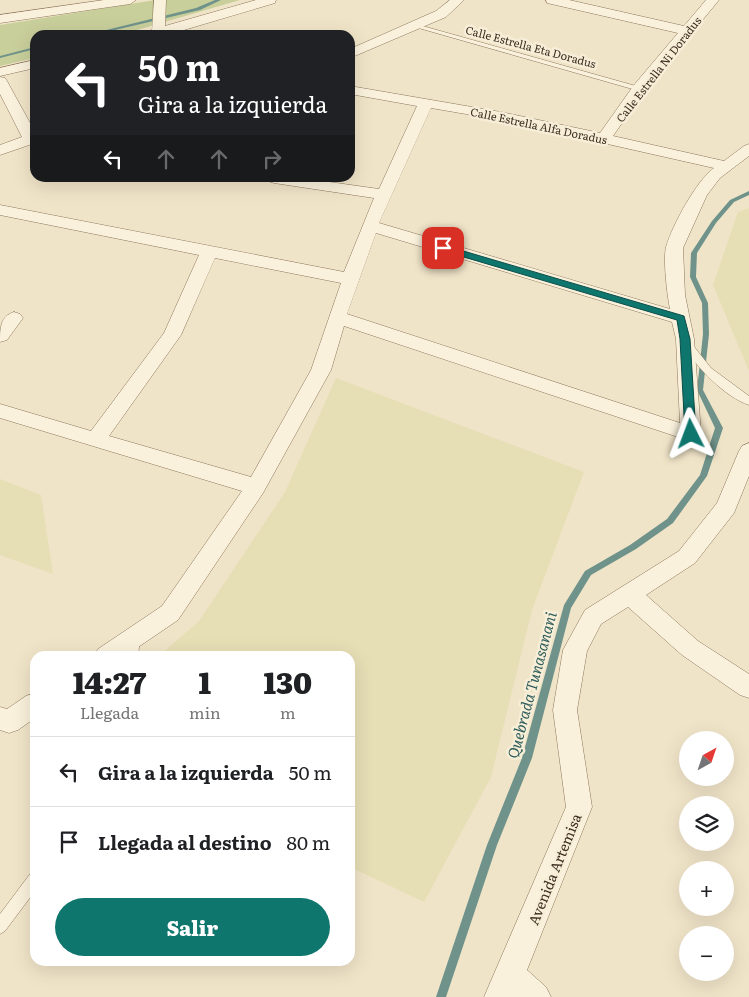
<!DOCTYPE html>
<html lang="es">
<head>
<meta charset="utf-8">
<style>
	:root { --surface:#fff; --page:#f2f2f2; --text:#202124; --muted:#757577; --line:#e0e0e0; --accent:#0f766e }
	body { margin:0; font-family:Literata,serif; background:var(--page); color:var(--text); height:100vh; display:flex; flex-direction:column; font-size:19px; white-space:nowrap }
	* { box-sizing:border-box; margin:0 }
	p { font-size:16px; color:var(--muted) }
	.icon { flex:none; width:28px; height:28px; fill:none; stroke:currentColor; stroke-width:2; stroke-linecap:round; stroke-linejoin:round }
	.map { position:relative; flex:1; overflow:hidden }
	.side { position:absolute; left:30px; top:651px; width:325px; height:315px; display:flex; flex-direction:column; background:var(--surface); border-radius:15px; box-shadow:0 5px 20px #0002 }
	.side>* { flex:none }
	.guide { position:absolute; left:30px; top:30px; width:325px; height:152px; border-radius:15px; box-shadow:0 5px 20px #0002; background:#202124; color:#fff; overflow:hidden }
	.needle { width:32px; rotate:40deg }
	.controls { position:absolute; left:679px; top:731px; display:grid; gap:10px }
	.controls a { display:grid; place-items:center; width:55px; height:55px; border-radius:50%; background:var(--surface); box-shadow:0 5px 20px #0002; font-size:25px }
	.pin { position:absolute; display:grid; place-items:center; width:42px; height:42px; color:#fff; margin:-21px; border-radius:10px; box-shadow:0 2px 8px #0006 }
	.me { position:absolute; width:55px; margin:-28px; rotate:357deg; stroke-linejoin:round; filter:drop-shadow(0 0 4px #0008) }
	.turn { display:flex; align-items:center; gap:18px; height:105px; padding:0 25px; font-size:22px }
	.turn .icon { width:65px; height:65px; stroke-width:2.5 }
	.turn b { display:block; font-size:35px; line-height:42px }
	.lanes { display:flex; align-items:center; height:48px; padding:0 25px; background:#0003; justify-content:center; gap:25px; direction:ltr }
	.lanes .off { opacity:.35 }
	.eta { display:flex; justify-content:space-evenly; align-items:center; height:85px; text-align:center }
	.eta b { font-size:30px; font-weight:800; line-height:35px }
	.action { display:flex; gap:10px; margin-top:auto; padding:10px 25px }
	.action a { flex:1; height:58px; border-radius:30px; background:var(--accent); color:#fff; font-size:20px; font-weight:800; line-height:58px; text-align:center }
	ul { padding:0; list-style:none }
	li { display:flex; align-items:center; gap:15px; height:70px; padding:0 25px; border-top:1px solid var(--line) }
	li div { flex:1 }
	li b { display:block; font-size:19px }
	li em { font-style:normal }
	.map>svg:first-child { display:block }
</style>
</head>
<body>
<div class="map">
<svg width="749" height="997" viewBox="0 0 749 997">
	<rect width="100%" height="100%" fill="#f0e4c8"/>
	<g fill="#e6deb5">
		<path d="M749,208V371L713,285L738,212Z"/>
		<path d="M336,378L584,472L532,610L491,777L424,902L350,867V656H159L199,621L285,492Z"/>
		<path d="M0,479L41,495L53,574L0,555Z"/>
	</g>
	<path fill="#c9cf9b" d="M155,0H240L120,35H35V58L0,66V25Z"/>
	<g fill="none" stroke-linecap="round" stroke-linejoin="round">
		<g fill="#6f938a" fill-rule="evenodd">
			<path d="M215,0H221L200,10L94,35H86L196,8Z"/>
			<path d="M35,47V49L0,58V56Z"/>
			<path d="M749,191V195L734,202L716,223L697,253L696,277L708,303L709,334L703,390L723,428L707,476L673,523L636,549L591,575L571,608L532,758L497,845L446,997H436L487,845L522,758L564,605L585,571L630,545L667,519L700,475L715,428L697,390L703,334L702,303L690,277L691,253L712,221L730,200Z"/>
		</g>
		<g stroke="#8d765c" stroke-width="1">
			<g id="lane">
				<path d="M415,25H419L643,88L636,90L415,27Z"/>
				<path d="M689,343L692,344L711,368L749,396V405C725,397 696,367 684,346Z"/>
				<path d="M134,633L138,634L140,638L138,656H126L130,634Z"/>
				<path d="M35,872V891L5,931L0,934V914L30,874Z"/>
			</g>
		</g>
		<g stroke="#8d765c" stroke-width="1">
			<g id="street">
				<path d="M104,0H136L130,4L0,23V15Z"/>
				<path d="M154,0H166L165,26L256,0H276L275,3L167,35H143L145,32L152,30Z"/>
				<path d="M450,0H464L446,17L350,58V49L436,11Z"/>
				<path d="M546,0H569L684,26L706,0H719L644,91L613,136L724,161L744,146L749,144V156L720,178L707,195L683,248L685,295L694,339L701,434L698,439L691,441L684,439L344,326L331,370L263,493L178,620L125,656H94L98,649L162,606L242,491L0,418V404L91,431L164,333L199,255L0,215V205L344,272L374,198L274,183L268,181L266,178H301L379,189L417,106L350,94V86L501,112L600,133L634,85L678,33L547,3ZM431,108L501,120L714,168C696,181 672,226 666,247C663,259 667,295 670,309L379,223ZM376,233L672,322L676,339L680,423L347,314ZM215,258L341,283L311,370L251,477L109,436L181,335Z"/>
				<path d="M35,60V68L0,76V68Z"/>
				<path d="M0,77L5,78L7,81L35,132V145L32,144L0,155V145L22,137L0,94Z"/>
				<path d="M14,312L20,314L23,318L7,340L0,342C0,329 0,316 14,312Z"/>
				<path d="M749,443V476L734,513L695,563L646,595L698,641L749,674V698L740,695L682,655L628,607L601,624L587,651L577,710L592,807L527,970L546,987L551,997H484L566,807L553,710L563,650L585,610L679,551L717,503L739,451L742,446Z"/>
				<path d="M35,693V718L18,730L9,733L0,730V707L7,709L26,696Z"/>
			</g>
		</g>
		<use href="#lane" fill="#faf1dc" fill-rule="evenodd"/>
		<use href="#street" fill="#faf1dc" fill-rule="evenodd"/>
	</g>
	<path fill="#0f766e" stroke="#0a4d48" d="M443,245L684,316L690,339L696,434L694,437L691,438L685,434L680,339L677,320L440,250V246Z"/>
	<g text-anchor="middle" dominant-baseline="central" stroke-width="5" stroke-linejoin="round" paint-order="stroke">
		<g font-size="11" fill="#3d2e20" stroke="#f7eed8">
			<text transform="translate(531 46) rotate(15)">Calle Estrella Eta Doradus</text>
			<text transform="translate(658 69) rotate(-52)">Calle Estrella Ni Doradus</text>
			<text transform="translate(539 125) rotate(12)">Calle Estrella Alfa Doradus</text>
		</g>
		<g font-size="14" fill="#3d2e20" stroke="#f7eed8">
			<text transform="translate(554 869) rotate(-68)">Avenida Artemisa</text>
		</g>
		<g font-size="15" font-style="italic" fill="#2f5d5a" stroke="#f7eed8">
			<text transform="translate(531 685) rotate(-75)">Quebrada Tunasanani</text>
		</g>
	</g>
</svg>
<div class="controls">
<a><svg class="needle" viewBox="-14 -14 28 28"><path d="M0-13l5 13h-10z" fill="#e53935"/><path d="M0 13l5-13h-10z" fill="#757577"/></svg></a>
<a><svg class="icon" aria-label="layers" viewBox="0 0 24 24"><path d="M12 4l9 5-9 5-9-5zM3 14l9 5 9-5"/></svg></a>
<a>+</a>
<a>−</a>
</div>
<div class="pin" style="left:443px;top:248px;background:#d93025"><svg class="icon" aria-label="arrive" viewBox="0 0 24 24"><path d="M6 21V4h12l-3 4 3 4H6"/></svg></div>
<svg class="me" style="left:691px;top:434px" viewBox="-20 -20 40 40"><path d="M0-17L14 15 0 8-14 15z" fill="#0f766e" stroke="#fff" stroke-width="4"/></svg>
<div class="guide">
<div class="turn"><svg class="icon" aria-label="left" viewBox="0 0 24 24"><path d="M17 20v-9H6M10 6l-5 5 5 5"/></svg><div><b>50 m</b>Gira a la izquierda</div></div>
<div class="lanes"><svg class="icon" aria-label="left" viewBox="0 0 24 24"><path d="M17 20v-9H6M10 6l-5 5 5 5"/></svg><svg class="icon off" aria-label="ahead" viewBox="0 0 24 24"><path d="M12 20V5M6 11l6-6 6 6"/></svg><svg class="icon off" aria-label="ahead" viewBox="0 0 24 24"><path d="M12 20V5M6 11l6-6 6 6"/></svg><svg class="icon off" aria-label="right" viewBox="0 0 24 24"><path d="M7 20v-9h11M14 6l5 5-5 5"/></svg></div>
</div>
<section class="side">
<div class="eta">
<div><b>14:27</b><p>Llegada</p></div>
<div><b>1</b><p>min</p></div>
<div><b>130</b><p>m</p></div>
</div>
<ul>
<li><svg class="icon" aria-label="left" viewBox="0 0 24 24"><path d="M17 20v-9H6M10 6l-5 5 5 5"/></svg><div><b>Gira a la izquierda</b></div><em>50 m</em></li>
<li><svg class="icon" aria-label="arrive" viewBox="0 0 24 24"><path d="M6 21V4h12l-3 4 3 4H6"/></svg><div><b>Llegada al destino</b></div><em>80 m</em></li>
</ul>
<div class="action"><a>Salir</a></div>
</section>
</div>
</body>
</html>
